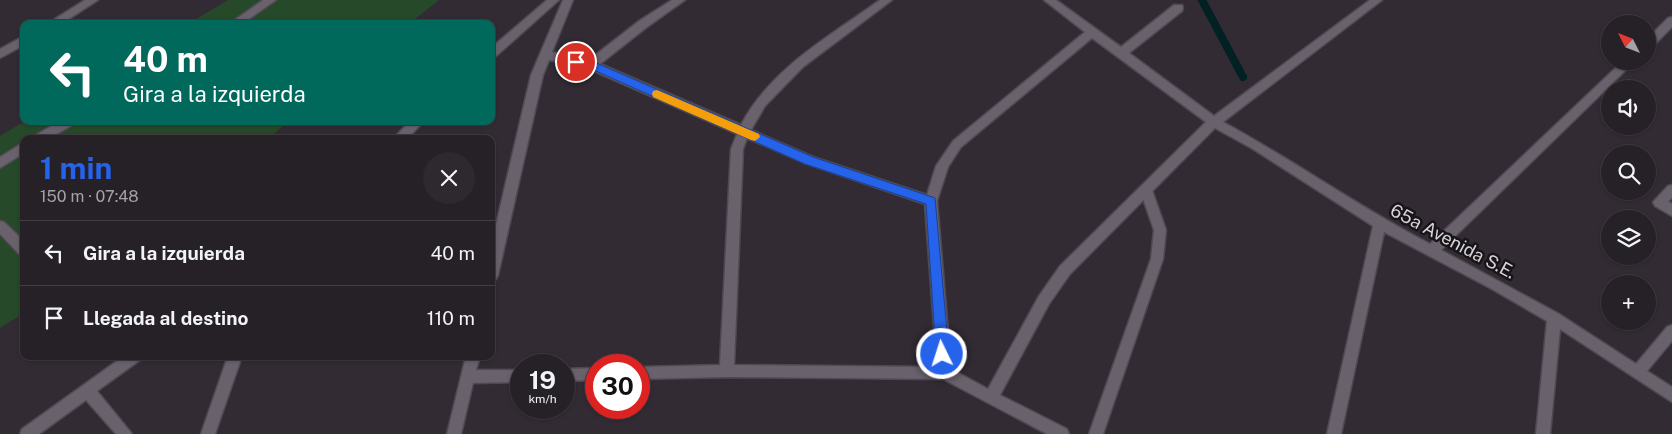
<!DOCTYPE html>
<html lang="es">
<head>
<meta charset="utf-8">
<style>
	:root { --surface:#262027; --page:#2e282f; --text:#f1f3f6; --muted:#a4a3a7; --line:#423e44; --accent:#2563eb }
	body { margin:0; font-family:"Public Sans",sans-serif; background:var(--page); color:var(--text); height:100vh; display:flex; flex-direction:column; font-size:19px; white-space:nowrap }
	* { box-sizing:border-box; margin:0 }
	p { font-size:16px; color:var(--muted) }
	.icon { flex:none; width:28px; height:28px; fill:none; stroke:currentColor; stroke-width:2; stroke-linecap:round; stroke-linejoin:round }
	.map { position:relative; flex:1; overflow:hidden }
	.side { position:absolute; left:20px; top:135px; width:475px; height:225px; display:flex; flex-direction:column; background:var(--surface); border-radius:10px; box-shadow:0 1px 4px #0004,0 0 0 1px var(--line) }
	.side>* { flex:none }
	.banner { position:absolute; left:20px; top:20px; width:475px; height:105px; border-radius:10px; box-shadow:0 1px 4px #0004,0 0 0 1px var(--line); background:#00695c; color:#fff; overflow:hidden }
	.needle { width:32px; rotate:312deg }
	.buttons { position:absolute; left:1601px; top:15px; display:grid; gap:10px }
	.buttons a { display:grid; place-items:center; width:55px; height:55px; border-radius:50%; background:var(--surface); box-shadow:0 1px 4px #0004,0 0 0 1px var(--line); font-size:25px }
	.speed { position:absolute; left:510px; top:354px; display:flex; gap:10px; font-size:25px; font-weight:700; text-align:center }
	.speed>* { display:grid; place-content:center; width:65px; height:65px; border-radius:50%; background:var(--surface); box-shadow:0 1px 4px #0004,0 0 0 1px var(--line); line-height:1 }
	.speed small { font-size:12px; font-weight:400 }
	.speed .limit { border:8px solid #d22; background:#fff; color:#111 }
	.pin { position:absolute; display:grid; place-items:center; width:42px; height:42px; color:#fff; margin:-21px; border:2px solid #fff; border-radius:50%; box-shadow:0 1px 5px #0007 }
	.me { position:absolute; width:55px; margin:-28px; rotate:356deg; stroke-linejoin:round; filter:drop-shadow(0 0 4px #0008) }
	.turn { display:flex; align-items:center; gap:18px; height:105px; padding:0 20px; font-size:22px }
	.turn .icon { width:65px; height:65px; stroke-width:2.5 }
	.turn b { display:block; font-size:35px; line-height:42px }
	.round { display:grid; place-items:center; flex:none; width:52px; height:52px; border-radius:26px; background:var(--page) }
	.headline { display:flex; align-items:center; justify-content:space-between; height:85px; padding:0 20px }
	h1 { font-size:30px; font-weight:700; line-height:38px; color:var(--accent) }
	ul { padding:0; list-style:none }
	li { display:flex; align-items:center; gap:15px; height:65px; padding:0 20px; border-top:1px solid var(--line) }
	li div { flex:1 }
	li b { display:block; font-size:19px }
	li em { font-style:normal }
	.map>svg:first-child { display:block }
</style>
</head>
<body>
<div class="map">
<svg width="1672" height="434" viewBox="0 0 1672 434">
	<rect width="100%" height="100%" fill="#322b34"/>
	<g fill="#264929">
		<path d="M228,0H439L409,24H188Z"/>
		<path d="M25,121H289L268,139H24V313L0,328V136Z"/>
	</g>
	<g fill="none" stroke-linecap="round" stroke-linejoin="round">
		<path stroke="#012123" stroke-width="8" d="M1202,0L1243,77"/>
		<g stroke="#4e4951" stroke-width="3">
			<g id="service">
				<path d="M263,0H276L242,24H229Z"/>
				<path d="M60,121H76L74,124L48,139H32L34,136Z"/>
				<path d="M24,142V153L0,168V157Z"/>
				<path d="M1146,185L1150,186L1152,190L1166,230L1163,259L1103,434H1089L1151,259L1154,230L1140,190L1142,186Z"/>
				<path d="M0,221L4,222L24,241V255L19,254L0,234Z"/>
			</g>
		</g>
		<g stroke="#4e4951" stroke-width="3">
			<g id="minor">
				<path d="M85,0H98L61,24H47Z"/>
				<path d="M547,0H559L495,57L491,58V48Z"/>
				<path d="M563,0H573L552,52L589,60L639,21L672,0H685L647,27L600,64L741,125C770,69 830,36 880,0H892L803,67L765,106L751,130L813,157L927,195L936,166L953,141L1085,32L1044,0H1056L1121,47L1174,5H1182L1183,8L1182,11L1129,53L1214,116L1370,0H1382L1223,122C1293,160 1359,207 1430,244L1623,61H1635L1441,250L1559,314L1636,364L1667,327L1672,325V341L1647,371L1672,387V402L1560,329L1550,434H1536L1547,321L1490,288L1384,232L1341,434H1327L1373,226L1253,149L1215,128L1070,274L1049,304L1000,395L1067,429L1069,434H1047L943,379L727,377L639,379V367L720,365L731,149L737,134L589,69L549,60L543,75L498,275L496,279L491,281V246L531,75ZM1092,38L1206,122L1060,266L1039,296L988,389L951,369L937,201L948,167L961,147ZM747,138L805,163L925,204L937,367L734,365L743,149Z"/>
				<path d="M1672,17V27L1652,47L1648,48V38L1668,18Z"/>
				<path d="M24,36V45L0,58V49Z"/>
				<path d="M410,121H424L407,139H393Z"/>
				<path d="M1672,185V198L1668,201L1672,204V216L1655,206L1653,202L1668,186Z"/>
				<path d="M124,356H142L140,360L97,391L132,434H116L86,400L39,434H20L22,429Z"/>
				<path d="M228,356H242L215,434H201Z"/>
				<path d="M466,356H480L476,370H521V382L473,383L461,434H447Z"/>
				<path d="M596,368V380L564,381V369Z"/>
			</g>
		</g>
		<use href="#service" fill="#69616c" fill-rule="evenodd"/>
		<use href="#minor" fill="#69616c" fill-rule="evenodd"/>
	</g>
	<path fill="#2563eb" stroke="#184099" d="M576,58L594,62L813,157L935,198L949,354L947,358L942,360L938,358L936,354L926,204L805,164L589,68L572,64V59Z"/>
	<path fill="#f59e0b" d="M657,90L759,134L760,137L755,141L751,140L653,97L652,94L653,91Z"/>
	<g text-anchor="middle" dominant-baseline="central" stroke-width="5" stroke-linejoin="round" paint-order="stroke">
		<g font-size="18" fill="#d7d3d9" stroke="#181519">
			<text transform="translate(1453 241) rotate(28)">65a Avenida S.E.</text>
		</g>
	</g>
</svg>
<div class="buttons">
<a><svg class="needle" viewBox="-14 -14 28 28"><path d="M0-13l5 13h-10z" fill="#e53935"/><path d="M0 13l5-13h-10z" fill="#a4a3a7"/></svg></a>
<a><svg class="icon" aria-label="sound" viewBox="0 0 24 24"><path d="M4 9h4l5-4v14l-5-4H4zM17 9q2 3 0 6"/></svg></a>
<a><svg class="icon" aria-label="search" viewBox="0 0 24 24"><circle cx="10" cy="10" r="6"/><path d="M15 15l6 6"/></svg></a>
<a><svg class="icon" aria-label="layers" viewBox="0 0 24 24"><path d="M12 4l9 5-9 5-9-5zM3 14l9 5 9-5"/></svg></a>
<a>+</a>
</div>
<div class="speed"><div>19<small>km/h</small></div><div class="limit">30</div></div>
<div class="pin" style="left:576px;top:62px;background:#d93025"><svg class="icon" aria-label="arrive" viewBox="0 0 24 24"><path d="M6 21V4h12l-3 4 3 4H6"/></svg></div>
<svg class="me" style="left:942px;top:354px" viewBox="-20 -20 40 40"><circle r="17" fill="#2563eb" stroke="#fff" stroke-width="3"/><path d="M0-11L8 9 0 5-8 9z" fill="#fff"/></svg>
<div class="banner">
<div class="turn"><svg class="icon" aria-label="left" viewBox="0 0 24 24"><path d="M17 20v-9H6M10 6l-5 5 5 5"/></svg><div><b>40 m</b>Gira a la izquierda</div></div>
</div>
<section class="side">
<div class="headline"><div><h1>1 min</h1><p>150 m · 07:48</p></div><a class="round"><svg class="icon" aria-label="close" viewBox="0 0 24 24"><path d="M6 6l12 12M18 6L6 18"/></svg></a></div>
<ul>
<li><svg class="icon" aria-label="left" viewBox="0 0 24 24"><path d="M17 20v-9H6M10 6l-5 5 5 5"/></svg><div><b>Gira a la izquierda</b></div><em>40 m</em></li>
<li><svg class="icon" aria-label="arrive" viewBox="0 0 24 24"><path d="M6 21V4h12l-3 4 3 4H6"/></svg><div><b>Llegada al destino</b></div><em>110 m</em></li>
</ul>
</section>
</div>
</body>
</html>
